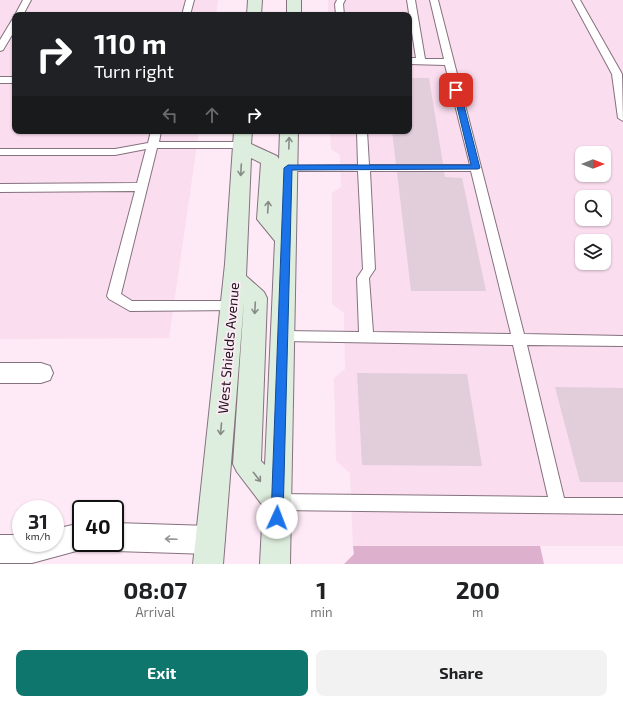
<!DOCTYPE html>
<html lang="en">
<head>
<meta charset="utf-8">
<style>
	:root { --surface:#fff; --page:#f2f2f2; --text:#202124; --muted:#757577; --accent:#0f766e }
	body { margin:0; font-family:"Exo 2",sans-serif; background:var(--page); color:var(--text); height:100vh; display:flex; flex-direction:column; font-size:15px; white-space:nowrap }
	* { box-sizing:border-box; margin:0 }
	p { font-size:13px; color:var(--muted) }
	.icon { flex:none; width:22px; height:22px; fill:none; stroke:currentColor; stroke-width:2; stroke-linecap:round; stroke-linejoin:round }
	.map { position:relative; height:564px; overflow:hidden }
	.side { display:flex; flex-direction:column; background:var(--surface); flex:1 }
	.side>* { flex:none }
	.hud { position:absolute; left:12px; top:12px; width:400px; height:122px; border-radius:8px; box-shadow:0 1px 3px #0004; background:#202124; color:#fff; overflow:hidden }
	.needle { width:26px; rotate:90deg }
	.buttons { position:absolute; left:575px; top:146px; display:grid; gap:8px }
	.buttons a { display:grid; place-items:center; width:36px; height:36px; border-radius:8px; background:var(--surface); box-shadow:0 1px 3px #0004; font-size:20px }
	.speed { position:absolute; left:12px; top:500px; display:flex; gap:8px; font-size:20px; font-weight:700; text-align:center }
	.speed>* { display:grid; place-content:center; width:52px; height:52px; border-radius:50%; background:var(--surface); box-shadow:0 1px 3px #0004; line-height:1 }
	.speed small { font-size:10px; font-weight:400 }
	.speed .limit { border:2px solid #111; border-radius:6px; background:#fff; color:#111 }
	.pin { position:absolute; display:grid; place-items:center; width:34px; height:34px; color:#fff; margin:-17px; border-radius:8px; box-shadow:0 2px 6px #0006 }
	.me { position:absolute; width:44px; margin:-22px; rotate:2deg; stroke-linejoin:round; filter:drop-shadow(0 0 3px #0008) }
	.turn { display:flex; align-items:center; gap:14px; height:84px; padding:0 16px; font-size:18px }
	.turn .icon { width:52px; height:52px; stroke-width:2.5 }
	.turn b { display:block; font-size:28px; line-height:34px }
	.lanes { display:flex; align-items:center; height:38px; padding:0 16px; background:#0003; justify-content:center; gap:20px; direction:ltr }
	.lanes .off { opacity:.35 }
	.eta { display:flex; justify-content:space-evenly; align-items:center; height:68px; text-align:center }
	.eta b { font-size:24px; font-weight:700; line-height:28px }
	.primary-button { display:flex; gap:8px; margin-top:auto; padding:8px 16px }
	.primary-button a { flex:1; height:46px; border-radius:8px; background:var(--accent); color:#fff; font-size:16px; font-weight:700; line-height:46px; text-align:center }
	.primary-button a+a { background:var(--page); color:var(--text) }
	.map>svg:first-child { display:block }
</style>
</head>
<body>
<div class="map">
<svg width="623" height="564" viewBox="0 0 623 564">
	<rect width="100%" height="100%" fill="#fee9f6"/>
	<g fill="#faddef" fill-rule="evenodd">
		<path d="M0,0H218L216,15H15V131H199L169,338L0,339Z"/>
		<path d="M328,0H623V546H353L350,473L336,461L334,378L345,369L344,313L332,304V193L341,187L340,155L331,149L330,131H409V15H328ZM582,153H604V175H582ZM582,197H604V219H582ZM582,241H604V263H582Z"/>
	</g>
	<path fill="#ddb0cd" d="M353,546H540L544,564H344L354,554Z"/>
	<g fill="#e2cddb">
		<path d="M409,78H429L443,164H396L392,131H409Z"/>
		<path d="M397,172H444L445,177L462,178L486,291H411Z"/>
		<path d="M357,373L467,374L482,466L362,465Z"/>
		<path d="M555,387L623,388V482H580Z"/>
	</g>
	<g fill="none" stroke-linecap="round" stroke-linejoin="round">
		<g stroke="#85727e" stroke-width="2">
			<g id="lane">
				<path d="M23,0H31L23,15H15Z"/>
				<path d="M186,0H194L190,15H182Z"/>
				<path d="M337,0H345L343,4L344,15H336L335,4Z"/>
				<path d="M407,0H415L425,59H444L430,0H438L524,334L623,336V346L527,345L564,498H623V514L277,510L271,507L269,502L271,497L277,494L548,497L513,345L283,341L278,340L276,336L278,332L283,331L359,332L357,278L363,269L358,171H288L282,168L284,166L358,165L357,131H367L369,165H470L445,65L409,64V58H416ZM370,171H471L511,334L373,332L369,278L375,269Z"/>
				<path d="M572,0H580L622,74L623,121L618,118L612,74Z"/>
				<path d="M15,19V30L3,50L0,51V40L12,20Z"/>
				<rect x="0" y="77" width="15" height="6"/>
				<path d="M151,131H161L159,142H243L248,145L243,148H157L121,294L132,301H232L237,302L239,306L237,310L130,311L109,299L107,296L135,191L0,192V184L137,183L146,149L115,155H0V149H115L148,143Z"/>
			</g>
		</g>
		<g stroke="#85727e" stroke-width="2">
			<g id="street">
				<path d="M0,363H41L50,366L53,373L50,380L41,383H0Z"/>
				<path d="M81,523V543H93L91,547L32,563H0V535H21V543H55V529Z"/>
				<path d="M115,523L210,526L220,530L225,540L220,550L210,554L115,551L105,547L103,543H115Z"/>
			</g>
		</g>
		<g stroke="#85727e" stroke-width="2">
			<g id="secondary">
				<path d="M248,0H262L261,15H247Z"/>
				<rect x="287" y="0" width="14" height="15"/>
				<path d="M234,131H252L251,144L277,156L279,159L280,131H298L290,564H260L263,506L237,472L233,464L244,300L223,564H193L225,264ZM251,158L261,163L257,219L275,241L265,465L261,461L267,298L264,292L246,276Z"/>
			</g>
		</g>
		<use href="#lane" fill="#fff" fill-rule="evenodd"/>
		<use href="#street" fill="#fff" fill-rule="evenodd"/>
		<use href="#secondary" fill="#deeede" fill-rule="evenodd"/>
	</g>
	<defs><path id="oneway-shaft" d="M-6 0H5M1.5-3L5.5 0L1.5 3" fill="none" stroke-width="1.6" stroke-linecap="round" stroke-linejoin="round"/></defs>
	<g stroke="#868c85">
		<use href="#oneway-shaft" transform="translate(289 143) rotate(-88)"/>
		<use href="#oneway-shaft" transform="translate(241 170) rotate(93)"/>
		<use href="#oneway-shaft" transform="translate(268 207) rotate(-87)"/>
		<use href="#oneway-shaft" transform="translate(255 308) rotate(93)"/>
		<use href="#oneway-shaft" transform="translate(221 429) rotate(95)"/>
		<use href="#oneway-shaft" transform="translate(257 477) rotate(52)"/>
	</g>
	<use stroke="#989597" href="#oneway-shaft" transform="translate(171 539) rotate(-178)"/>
	<path fill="#1a73e8" stroke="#114b97" d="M456,88L460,90L480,168L478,169L292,170L283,518L281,522L277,523L272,522L271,518L284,168L288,165H471L453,90Z"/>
	<g text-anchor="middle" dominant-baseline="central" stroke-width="3.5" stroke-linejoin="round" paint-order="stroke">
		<g font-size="14" fill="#1b1418" stroke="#fee9f6">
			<text transform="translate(228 348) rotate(-85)">West Shields Avenue</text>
		</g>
	</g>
</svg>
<div class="buttons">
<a><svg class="needle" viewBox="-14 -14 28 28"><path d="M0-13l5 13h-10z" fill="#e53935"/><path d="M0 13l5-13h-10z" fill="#757577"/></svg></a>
<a><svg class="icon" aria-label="search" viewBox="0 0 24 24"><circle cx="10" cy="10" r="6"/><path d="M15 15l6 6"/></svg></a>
<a><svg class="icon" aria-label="layers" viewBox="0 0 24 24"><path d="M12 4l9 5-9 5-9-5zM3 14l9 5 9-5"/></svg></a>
</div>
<div class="speed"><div>31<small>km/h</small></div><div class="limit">40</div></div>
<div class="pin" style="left:456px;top:90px;background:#d93025"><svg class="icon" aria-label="arrive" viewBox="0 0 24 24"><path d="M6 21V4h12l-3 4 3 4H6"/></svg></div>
<svg class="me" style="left:277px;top:518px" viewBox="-20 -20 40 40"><circle r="19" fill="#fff"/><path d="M0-13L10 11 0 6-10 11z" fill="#1a73e8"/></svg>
<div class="hud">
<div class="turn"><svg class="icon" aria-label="right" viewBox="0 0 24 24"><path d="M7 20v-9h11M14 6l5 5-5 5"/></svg><div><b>110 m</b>Turn right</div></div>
<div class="lanes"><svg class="icon off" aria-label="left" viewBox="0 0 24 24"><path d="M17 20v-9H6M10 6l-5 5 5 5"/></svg><svg class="icon off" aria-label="ahead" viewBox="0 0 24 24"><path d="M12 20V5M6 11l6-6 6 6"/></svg><svg class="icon" aria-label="right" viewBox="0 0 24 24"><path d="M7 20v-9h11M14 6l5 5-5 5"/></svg></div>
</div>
</div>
<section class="side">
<div class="eta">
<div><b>08:07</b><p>Arrival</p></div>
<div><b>1</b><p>min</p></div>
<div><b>200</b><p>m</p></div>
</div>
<div class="primary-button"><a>Exit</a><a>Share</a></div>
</section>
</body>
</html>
